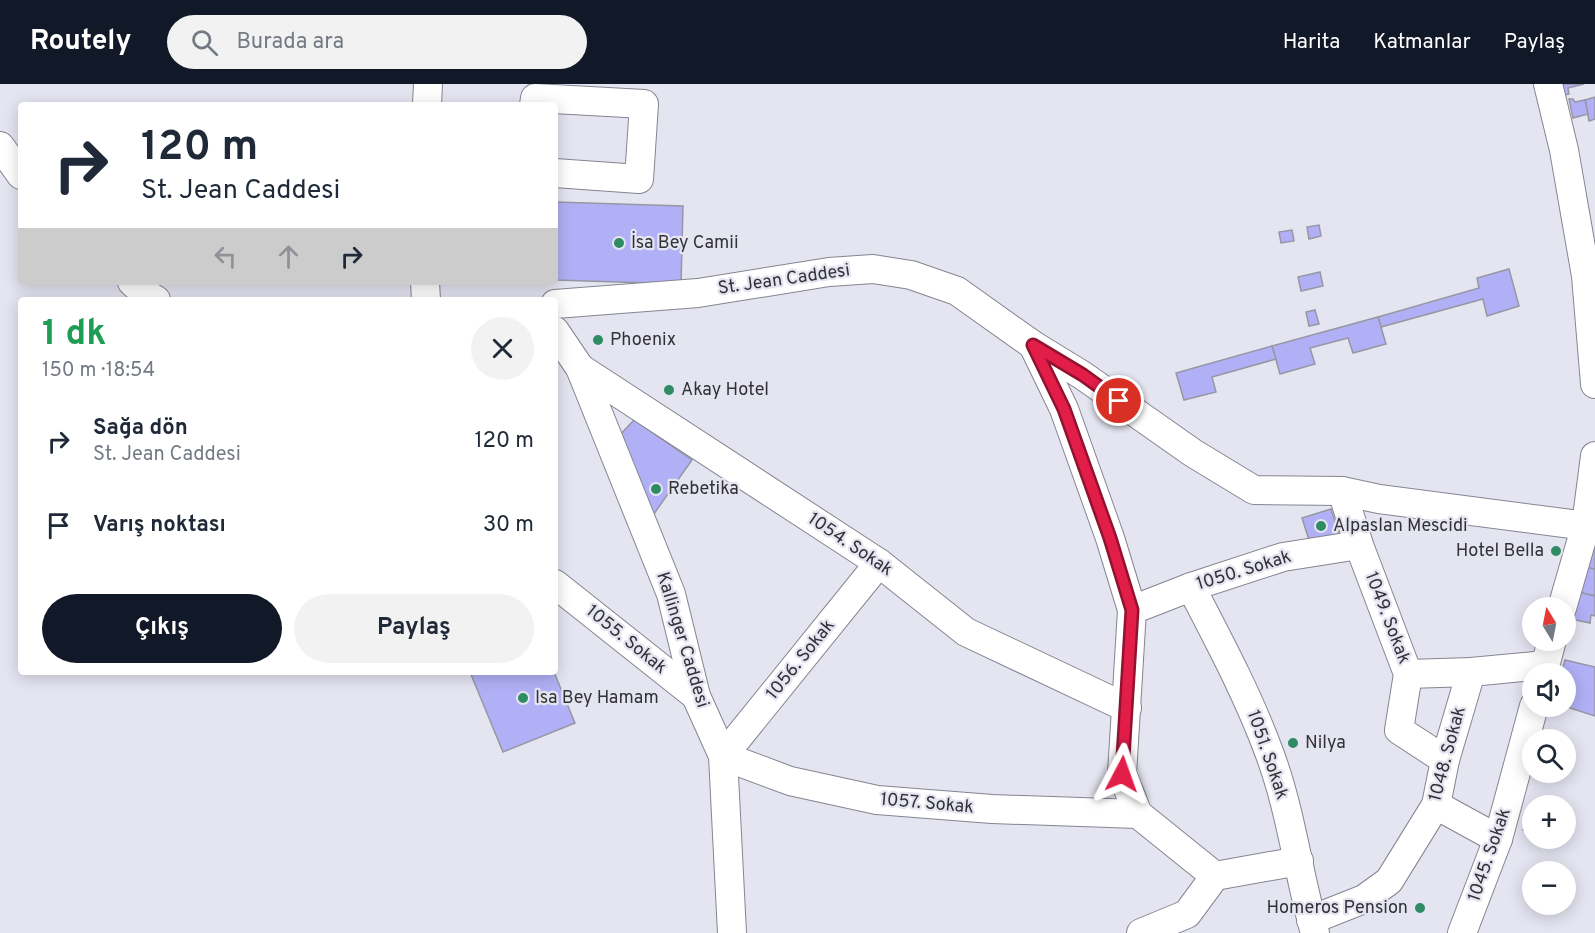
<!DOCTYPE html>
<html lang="tr">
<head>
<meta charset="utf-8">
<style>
	:root { --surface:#fff; --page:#f2f2f3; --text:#1f2937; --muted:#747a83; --accent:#111827 }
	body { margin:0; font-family:Overpass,sans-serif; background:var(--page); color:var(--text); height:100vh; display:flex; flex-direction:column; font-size:22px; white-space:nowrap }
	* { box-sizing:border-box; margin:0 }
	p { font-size:20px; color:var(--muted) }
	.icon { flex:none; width:33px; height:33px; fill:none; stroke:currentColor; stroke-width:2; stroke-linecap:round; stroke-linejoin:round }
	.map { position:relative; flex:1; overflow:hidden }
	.drawer { position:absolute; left:18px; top:213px; width:540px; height:378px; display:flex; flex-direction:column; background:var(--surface); border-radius:6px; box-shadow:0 3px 15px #0003 }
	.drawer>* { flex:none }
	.top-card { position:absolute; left:18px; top:18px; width:540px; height:183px; border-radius:6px; box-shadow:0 3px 15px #0003; background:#fff; color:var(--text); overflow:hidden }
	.needle { width:39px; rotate:350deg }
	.controls { position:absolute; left:1522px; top:513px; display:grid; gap:12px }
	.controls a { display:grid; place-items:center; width:54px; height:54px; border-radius:50%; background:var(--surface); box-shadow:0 3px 15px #0003; font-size:30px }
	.pin { position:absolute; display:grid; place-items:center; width:51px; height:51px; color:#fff; margin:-26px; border:3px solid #fff; border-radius:50%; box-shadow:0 2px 6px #0007 }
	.me { position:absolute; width:66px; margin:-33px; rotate:4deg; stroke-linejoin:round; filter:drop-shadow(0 0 4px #0008) }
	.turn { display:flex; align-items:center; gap:21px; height:126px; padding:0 24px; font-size:27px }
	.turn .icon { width:78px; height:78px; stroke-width:2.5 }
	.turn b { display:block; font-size:42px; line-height:51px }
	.lanes { display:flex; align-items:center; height:57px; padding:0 24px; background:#0003; justify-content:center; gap:30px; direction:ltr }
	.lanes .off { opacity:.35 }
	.round { display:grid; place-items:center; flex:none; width:63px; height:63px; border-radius:32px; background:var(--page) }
	.headline { display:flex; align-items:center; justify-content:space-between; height:102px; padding:0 24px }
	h1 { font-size:36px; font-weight:700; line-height:45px; color:#1e9e55 }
	.cta { display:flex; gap:12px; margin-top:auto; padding:12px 24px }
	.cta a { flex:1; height:69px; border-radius:36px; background:var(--accent); color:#fff; font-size:24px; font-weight:700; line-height:69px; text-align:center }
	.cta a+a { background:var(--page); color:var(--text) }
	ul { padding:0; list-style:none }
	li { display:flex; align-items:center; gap:18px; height:84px; padding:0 24px }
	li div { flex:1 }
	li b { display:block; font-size:22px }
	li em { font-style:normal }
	header { display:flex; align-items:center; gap:36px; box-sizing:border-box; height:84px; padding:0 30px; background:var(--accent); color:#fff }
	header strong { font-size:28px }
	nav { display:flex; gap:33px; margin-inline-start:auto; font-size:21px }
	.search { width:420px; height:54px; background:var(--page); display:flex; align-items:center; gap:15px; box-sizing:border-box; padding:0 21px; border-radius:33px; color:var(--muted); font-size:22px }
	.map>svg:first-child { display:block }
</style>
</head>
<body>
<header>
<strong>Routely</strong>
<div class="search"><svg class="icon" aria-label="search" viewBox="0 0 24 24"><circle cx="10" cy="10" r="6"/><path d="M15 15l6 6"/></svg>Burada ara</div>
<nav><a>Harita</a><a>Katmanlar</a><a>Paylaş</a></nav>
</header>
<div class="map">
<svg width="1595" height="849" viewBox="0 0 1595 849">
	<rect width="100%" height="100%" fill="#e5e5f2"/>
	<g fill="#b1b0f6" stroke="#9797a3" stroke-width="1.5">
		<path d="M1558,0H1584L1568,4L1569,10L1560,12Z"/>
		<path d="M1595,13V35L1589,37L1585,16Z"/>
		<path d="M1569,15H1573L1575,18L1585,16L1588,30L1573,34Z"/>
		<path d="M555,118L683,122L681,200L555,196Z"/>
		<path d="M1319,141L1321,152L1309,155L1307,143Z"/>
		<path d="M1292,146L1294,157L1281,159L1279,148Z"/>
		<path d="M1509,185L1519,222L1487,232L1483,215L1381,243L1378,233L1479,204L1477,194Z"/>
		<path d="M1320,188L1323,202L1301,207L1298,193Z"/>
		<path d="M1315,226L1319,240L1309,242L1306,228Z"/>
		<path d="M1378,233L1386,260L1353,269L1348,254L1310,264L1315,280L1280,290L1272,262Z"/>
		<path d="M1272,262L1276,275L1212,293L1216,308L1184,316L1176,289Z"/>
		<path d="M634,336L692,376L651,434L619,352Z"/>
		<path d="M1331,425L1339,451L1310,459L1302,434Z"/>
		<path d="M1595,455V485L1584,483Z"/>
		<path d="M1584,483L1595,485V512L1578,508Z"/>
		<path d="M1578,508L1595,512V532L1591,531L1590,539L1571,535Z"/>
		<path d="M1565,576L1595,583V632L1564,622H1566V590H1561Z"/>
		<path d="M470,588H554L575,639L503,668Z"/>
		<path d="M1533,730V751L1523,746Z"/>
	</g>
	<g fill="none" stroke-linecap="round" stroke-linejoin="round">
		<g stroke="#858591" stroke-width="30">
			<g id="minor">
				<path d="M1548,0L1564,66L1586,192L1595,300"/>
				<path d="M427,21L428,0"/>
				<path d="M534,21L535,14L644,20L639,95L555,89"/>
				<path d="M0,62L21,91"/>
				<path d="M132,198L143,208L156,216"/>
				<path d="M425,198L426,216"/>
				<path d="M555,220L698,209L829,188L873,185L911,191L957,207L1033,261L1082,291L1193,369L1254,406L1342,407L1379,415L1595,443"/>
				<path d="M555,247L580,284L671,510L696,612L723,672L732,849"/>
				<path d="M1033,261L1064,325L1110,454L1132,526L1122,690L1138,730L1215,792"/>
				<path d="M580,284L879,479L966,548L1127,624"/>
				<path d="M1342,407L1359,461L1408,590L1399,646L1445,676"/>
				<path d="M879,479L723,672L790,697L877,716L992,725L1138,730"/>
				<path d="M555,500L696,612"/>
				<path d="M1191,503C1219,557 1248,611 1269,668C1291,726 1298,789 1315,849"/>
				<path d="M1562,524L1586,441L1595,372"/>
				<path d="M1132,526L1191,503L1283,473L1359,461"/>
				<path d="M1408,590L1471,588L1545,581"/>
				<path d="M1543,590L1552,556"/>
				<path d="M1436,721L1498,755"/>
				<path d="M1215,792L1299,777"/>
				<path d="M1311,836L1364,815L1389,797L1436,721L1445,676L1471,588"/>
				<path d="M1141,849L1187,830L1215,792"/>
				<path d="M1462,849L1498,755L1534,622"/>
			</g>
		</g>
		<use href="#minor" stroke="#fff" stroke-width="28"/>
	</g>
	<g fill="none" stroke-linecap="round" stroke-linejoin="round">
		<g stroke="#92132f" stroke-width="15">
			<path id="route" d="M1119,317L1083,291L1033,261L1064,325L1110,454L1132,526L1122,690"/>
		</g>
		<use href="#route" stroke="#e11d48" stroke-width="10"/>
	</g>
	<g fill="#2e8b63" stroke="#e5e5f2" stroke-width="2">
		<circle cx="619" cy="159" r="6"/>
		<circle cx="598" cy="256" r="6"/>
		<circle cx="669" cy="306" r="6"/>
		<circle cx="656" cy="405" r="6"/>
		<circle cx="1321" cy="442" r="6"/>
		<circle cx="1556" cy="467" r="6"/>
		<circle cx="523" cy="614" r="6"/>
		<circle cx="1293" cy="659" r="6"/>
		<circle cx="1420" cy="824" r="6"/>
	</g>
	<g text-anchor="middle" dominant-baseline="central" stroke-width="4.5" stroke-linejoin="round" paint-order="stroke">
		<g font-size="18" fill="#313136" stroke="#e5e5f2" text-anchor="start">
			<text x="631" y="159">İsa Bey Camii</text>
			<text x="610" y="256">Phoenix</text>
			<text x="681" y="306">Akay Hotel</text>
			<text x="668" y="405">Rebetika</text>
			<text x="1333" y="442">Alpaslan Mescidi</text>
			<text x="1544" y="467" text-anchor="end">Hotel Bella</text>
			<text x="535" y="614">Isa Bey Hamam</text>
			<text x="1305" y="659">Nilya</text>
			<text x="1408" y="824" text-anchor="end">Homeros Pension</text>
		</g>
		<g font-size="18" fill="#313136" stroke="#e5e5f2">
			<text transform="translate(784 196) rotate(-8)">St. Jean Caddesi</text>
			<text transform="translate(850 461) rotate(34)">1054. Sokak</text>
			<text transform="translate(1244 487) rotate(-17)">1050. Sokak</text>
			<text transform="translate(1387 534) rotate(69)">1049. Sokak</text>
			<text transform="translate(626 556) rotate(39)">1055. Sokak</text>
			<text transform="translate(682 556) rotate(73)">Kallinger Caddesi</text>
			<text transform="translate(801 576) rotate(-51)">1056. Sokak</text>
			<text transform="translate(1448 670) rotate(-75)">1048. Sokak</text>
			<text transform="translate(1267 671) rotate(71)">1051. Sokak</text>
			<text transform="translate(927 720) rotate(5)">1057. Sokak</text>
			<text transform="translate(1490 771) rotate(-71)">1045. Sokak</text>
		</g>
	</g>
</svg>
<div class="controls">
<a><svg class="needle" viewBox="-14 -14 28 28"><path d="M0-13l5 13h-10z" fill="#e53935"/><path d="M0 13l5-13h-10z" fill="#747a83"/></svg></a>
<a><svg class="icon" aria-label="sound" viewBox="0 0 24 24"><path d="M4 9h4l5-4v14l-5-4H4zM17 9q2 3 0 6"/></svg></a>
<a><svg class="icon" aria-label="search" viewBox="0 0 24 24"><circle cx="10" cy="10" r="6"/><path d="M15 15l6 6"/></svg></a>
<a>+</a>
<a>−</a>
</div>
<div class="pin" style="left:1119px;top:317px;background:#d93025"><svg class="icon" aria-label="arrive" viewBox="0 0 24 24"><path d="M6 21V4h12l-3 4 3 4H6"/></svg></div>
<svg class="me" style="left:1122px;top:690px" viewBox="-20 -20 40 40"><path d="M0-17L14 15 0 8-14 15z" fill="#e11d48" stroke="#fff" stroke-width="4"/></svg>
<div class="top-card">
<div class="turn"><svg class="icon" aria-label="right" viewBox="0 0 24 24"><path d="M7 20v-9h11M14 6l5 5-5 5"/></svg><div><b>120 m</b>St. Jean Caddesi</div></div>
<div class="lanes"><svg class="icon off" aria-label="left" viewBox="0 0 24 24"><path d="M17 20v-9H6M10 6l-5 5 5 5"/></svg><svg class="icon off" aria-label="ahead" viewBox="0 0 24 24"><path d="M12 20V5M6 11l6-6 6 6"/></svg><svg class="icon" aria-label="right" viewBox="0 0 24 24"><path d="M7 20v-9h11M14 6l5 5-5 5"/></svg></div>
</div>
<section class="drawer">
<div class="headline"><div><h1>1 dk</h1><p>150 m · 18:54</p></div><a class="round"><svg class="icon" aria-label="close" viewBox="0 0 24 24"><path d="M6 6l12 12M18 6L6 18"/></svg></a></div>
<ul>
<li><svg class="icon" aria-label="right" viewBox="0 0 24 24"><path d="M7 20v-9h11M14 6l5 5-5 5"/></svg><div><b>Sağa dön</b><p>St. Jean Caddesi</p></div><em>120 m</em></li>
<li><svg class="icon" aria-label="arrive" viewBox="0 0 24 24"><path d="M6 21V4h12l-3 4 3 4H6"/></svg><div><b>Varış noktası</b></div><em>30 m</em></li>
</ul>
<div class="cta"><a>Çıkış</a><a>Paylaş</a></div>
</section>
</div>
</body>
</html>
